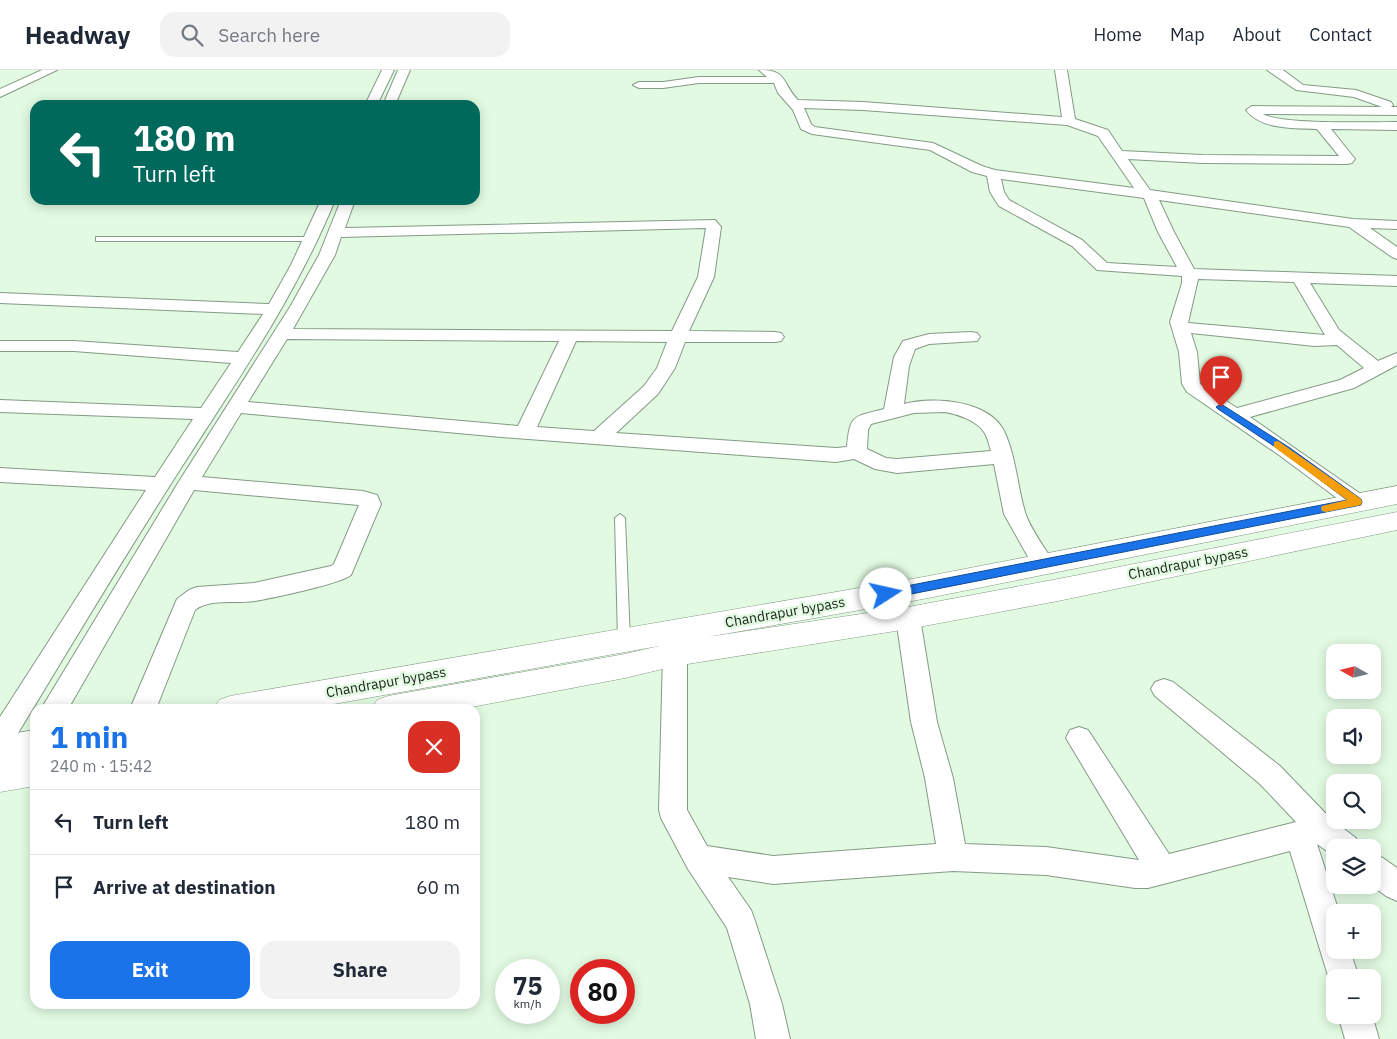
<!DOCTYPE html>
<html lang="en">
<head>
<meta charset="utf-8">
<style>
	:root { --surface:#fff; --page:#f2f2f3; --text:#1f2937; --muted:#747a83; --line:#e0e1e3; --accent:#1a73e8 }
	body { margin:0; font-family:"IBM Plex Sans",sans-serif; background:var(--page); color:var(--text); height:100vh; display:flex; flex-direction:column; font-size:19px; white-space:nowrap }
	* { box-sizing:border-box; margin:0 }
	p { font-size:16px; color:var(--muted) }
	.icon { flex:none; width:28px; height:28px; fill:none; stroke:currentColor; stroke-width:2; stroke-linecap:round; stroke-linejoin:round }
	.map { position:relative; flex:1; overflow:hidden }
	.side { position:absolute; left:30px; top:634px; width:450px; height:305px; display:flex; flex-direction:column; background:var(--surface); border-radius:15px; box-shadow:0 2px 12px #0003 }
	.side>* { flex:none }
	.banner { position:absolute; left:30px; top:30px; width:450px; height:105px; border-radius:15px; box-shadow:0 2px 12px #0003; background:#00695c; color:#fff; overflow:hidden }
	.needle { width:32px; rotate:278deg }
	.fabs { position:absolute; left:1326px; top:574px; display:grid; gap:10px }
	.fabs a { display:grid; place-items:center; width:55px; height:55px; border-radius:10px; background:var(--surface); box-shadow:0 2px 12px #0003; font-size:25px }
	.speed { position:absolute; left:495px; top:889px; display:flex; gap:10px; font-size:25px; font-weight:700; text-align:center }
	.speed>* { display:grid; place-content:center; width:65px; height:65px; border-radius:50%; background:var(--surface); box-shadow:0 2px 12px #0003; line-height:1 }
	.speed small { font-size:12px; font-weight:400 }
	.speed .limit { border:8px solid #d22; background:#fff; color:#111 }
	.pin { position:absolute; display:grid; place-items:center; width:42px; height:42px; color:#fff; margin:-51px -21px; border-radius:50% 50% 50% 0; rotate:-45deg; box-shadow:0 0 5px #0007 }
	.pin .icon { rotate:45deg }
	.me { position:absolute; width:55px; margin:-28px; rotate:80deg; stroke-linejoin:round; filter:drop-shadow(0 0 4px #0008) }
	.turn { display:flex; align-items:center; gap:18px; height:105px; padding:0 20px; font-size:22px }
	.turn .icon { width:65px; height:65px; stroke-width:2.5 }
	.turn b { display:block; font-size:35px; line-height:42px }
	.round { display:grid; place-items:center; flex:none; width:52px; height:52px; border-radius:15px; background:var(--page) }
	.headline { display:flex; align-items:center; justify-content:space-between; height:85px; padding:0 20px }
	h1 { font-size:30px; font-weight:800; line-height:38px; color:var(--accent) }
	.primary-button { display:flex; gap:10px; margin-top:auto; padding:10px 20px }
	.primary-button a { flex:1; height:58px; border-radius:15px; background:var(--accent); color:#fff; font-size:20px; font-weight:800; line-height:58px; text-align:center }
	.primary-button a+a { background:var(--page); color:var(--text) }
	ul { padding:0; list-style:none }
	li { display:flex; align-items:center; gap:15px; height:65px; padding:0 20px; border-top:1px solid var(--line) }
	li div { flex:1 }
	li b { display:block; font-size:19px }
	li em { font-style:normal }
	header { display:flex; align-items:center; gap:30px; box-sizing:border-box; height:70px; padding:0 25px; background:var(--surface); border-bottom:1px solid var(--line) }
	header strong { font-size:24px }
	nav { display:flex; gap:28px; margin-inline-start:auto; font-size:18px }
	.search { width:350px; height:45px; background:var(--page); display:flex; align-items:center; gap:12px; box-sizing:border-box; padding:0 18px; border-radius:15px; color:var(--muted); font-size:19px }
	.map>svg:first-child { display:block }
</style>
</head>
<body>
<header>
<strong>Headway</strong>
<div class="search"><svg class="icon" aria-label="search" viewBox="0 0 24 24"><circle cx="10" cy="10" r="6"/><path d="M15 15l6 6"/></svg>Search here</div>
<nav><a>Home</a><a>Map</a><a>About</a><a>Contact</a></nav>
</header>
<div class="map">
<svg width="1397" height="969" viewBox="0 0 1397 969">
	<rect width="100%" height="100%" fill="#e2fae2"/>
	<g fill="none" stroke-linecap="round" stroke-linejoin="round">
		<g stroke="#849a85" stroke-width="2">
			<g id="service">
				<path d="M96,167H311L315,169L311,171H96Z"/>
				<path d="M620,444L625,448L630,571L628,574H620L618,571L615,448Z"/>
			</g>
		</g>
		<g stroke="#849a85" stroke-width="2">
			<g id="minor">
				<path d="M42,0H57L0,27V19Z"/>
				<path d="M382,0H394L377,35H365Z"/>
				<path d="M398,0H410L395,35H383Z"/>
				<path d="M759,0C789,0 781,13 798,30L863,32L1062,47L1055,0H1067L1075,49L1108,60L1122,81L1202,85L1339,86L1317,59C1295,58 1261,60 1246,40L1252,36L1382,37L1354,27L1296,20L1267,0H1283L1303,15L1356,20L1391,32L1393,35L1391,37H1397V45L1263,44C1280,55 1372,52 1397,52V60L1331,59L1355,89L1352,93L1347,94L1202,93L1128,89L1150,120L1353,149L1397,151V159L1370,158L1397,177V189L1392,187L1349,157L1159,130L1174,162L1194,199L1397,206V216L1310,213L1339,260L1378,291L1397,283V295L1354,318L1250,347L1365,427L1368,432L1365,437L1357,439L1349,437L1279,385L1187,322L1182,314L1179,282L1170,252L1182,213V206L1097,200L1072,176L999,136L990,122L987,106L972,102L930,80L812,64L801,59L793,40L778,23L774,13H699L663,18H639L633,15L639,12H663L699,7H767ZM804,38L863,40L1067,55L1098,66L1134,118L995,100L982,96L933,73L815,57L811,54ZM1001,109L1144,128L1158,162L1177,197L1107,193L1082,170L1009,130L1004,122ZM1198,209L1294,212L1325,265L1188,253ZM1191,263L1314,276L1337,275L1364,298L1340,310L1237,338L1200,314L1197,282Z"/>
				<path d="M321,130H335C296,226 237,311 181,398C122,490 66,584 9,678L0,681V647L146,420L0,412V398L155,407L193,349L0,342V330L201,338L231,293L74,281H0V271H74L238,282L263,244L0,233V223L269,234L291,195Z"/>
				<path d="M341,130H355L345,158L715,150L721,157L714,207L689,261L775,262L781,263L784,267L781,271L775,272H685L675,298L658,324L616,363L836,378L847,377C850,344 853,347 884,339L894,287L903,271L929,264L971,262L977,263L980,267L977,271L929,274L915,279L909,296L904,334C933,326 989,330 1004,361C1016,386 1017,415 1025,442C1030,459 1046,479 1055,495L1052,501L1044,503L1036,501L1004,444L994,394L897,403L875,399L854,389L836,392L501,367L241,343L202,407L363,421L377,425L381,434L351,505C340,514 272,528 255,531C235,534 210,528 195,540L156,639H130L177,529L189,520L197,517L254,513L331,496L334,494L359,435L194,420L68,639H41L178,413L290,237L319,185ZM706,158L698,207L672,261L293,259L335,185L341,167ZM287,269L559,271L518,356L248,332ZM576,271L667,272L657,298L644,316L594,361L537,357ZM945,342C958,344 977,351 984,362C988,368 989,375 991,381L897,389L886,388L867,379L868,360L871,354L914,343Z"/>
				<path d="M908,539L916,542L920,548L937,652L953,708L965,774L1046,777L1139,790L1066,668L1070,660L1079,657L1088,660L1169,784L1296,752L1260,714L1155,626L1151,619L1155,612L1164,609L1173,612L1280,696L1332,750L1356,768L1360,778H1335V787L1317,774L1339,842H1335V880H1350L1359,908H1335V921L1332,919L1290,781L1148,818H1135L1046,805L953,801L773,814L728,807L751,840L755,851L782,934L790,969H756L750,934L727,858L688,799L661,748L659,740L663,584L666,577L675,574L684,577L687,584V740L707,776L773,786L936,774L925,708L911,652L896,548L900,542Z"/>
				<path d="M1372,784L1383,788L1397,798V831L1386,826L1371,815H1372Z"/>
				<path d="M1338,945H1372L1379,969H1345Z"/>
			</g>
		</g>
		<g stroke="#849a85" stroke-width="1">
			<g id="trunk">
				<path d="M1397,416V434L923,529L707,567L908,537L1058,509L1397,442V460L1058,531L908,559L675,596L625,608L461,639H372L377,630L388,626L625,584L659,576L306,639H214L219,630L230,626L923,507Z"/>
				<path d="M35,660V716L0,722V666Z"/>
			</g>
		</g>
		<use href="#service" fill="#fff" fill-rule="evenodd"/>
		<use href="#minor" fill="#fff" fill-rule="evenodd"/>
		<use href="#trunk" fill="#fff" fill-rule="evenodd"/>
	</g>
	<path fill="#1a73e8" stroke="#114b97" d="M1221,334L1290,378L1361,429L1362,432L1361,435L886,529L882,527L880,524L886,520L1347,430L1283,382L1218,339L1216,337Z"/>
	<path fill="#f59e0b" d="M1278,371L1361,429L1362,432L1361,435L1326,442L1322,441L1321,438L1322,436L1347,430L1274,377V372Z"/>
	<g text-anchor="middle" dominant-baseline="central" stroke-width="5" stroke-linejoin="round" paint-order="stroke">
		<g font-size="14" fill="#1b231b" stroke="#e2fae2">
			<text transform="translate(1188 493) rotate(-11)">Chandrapur bypass</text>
			<text transform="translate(785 542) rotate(-10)">Chandrapur bypass</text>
			<text transform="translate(386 612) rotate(-10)">Chandrapur bypass</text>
		</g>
	</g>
</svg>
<div class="fabs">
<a><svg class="needle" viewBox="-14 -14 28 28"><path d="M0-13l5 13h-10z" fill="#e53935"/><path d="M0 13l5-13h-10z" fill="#747a83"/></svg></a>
<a><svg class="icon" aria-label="sound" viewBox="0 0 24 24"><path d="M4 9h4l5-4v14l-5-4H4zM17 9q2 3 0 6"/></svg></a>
<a><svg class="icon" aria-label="search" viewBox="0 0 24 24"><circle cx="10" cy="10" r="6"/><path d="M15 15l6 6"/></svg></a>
<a><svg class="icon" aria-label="layers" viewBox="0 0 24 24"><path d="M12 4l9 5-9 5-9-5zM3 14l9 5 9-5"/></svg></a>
<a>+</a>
<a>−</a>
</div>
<div class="speed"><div>75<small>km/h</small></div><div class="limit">80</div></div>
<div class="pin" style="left:1221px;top:337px;background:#d93025"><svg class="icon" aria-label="arrive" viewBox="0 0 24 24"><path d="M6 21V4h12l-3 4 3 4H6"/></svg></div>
<svg class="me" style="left:886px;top:524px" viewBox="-20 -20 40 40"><circle r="19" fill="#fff"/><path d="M0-13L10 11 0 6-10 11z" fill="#1a73e8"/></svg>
<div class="banner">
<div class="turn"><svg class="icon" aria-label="left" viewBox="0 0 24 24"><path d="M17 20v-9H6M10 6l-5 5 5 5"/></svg><div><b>180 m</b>Turn left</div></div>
</div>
<section class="side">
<div class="headline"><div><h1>1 min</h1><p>240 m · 15:42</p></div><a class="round" style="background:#d93025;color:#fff"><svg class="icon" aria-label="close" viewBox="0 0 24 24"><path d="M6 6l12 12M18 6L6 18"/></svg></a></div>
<ul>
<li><svg class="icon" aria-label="left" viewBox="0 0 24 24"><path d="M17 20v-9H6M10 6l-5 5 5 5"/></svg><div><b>Turn left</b></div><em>180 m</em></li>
<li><svg class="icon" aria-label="arrive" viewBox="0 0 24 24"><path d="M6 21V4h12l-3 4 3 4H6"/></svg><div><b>Arrive at destination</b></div><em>60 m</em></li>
</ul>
<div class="primary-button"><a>Exit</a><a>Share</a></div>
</section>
</div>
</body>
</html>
